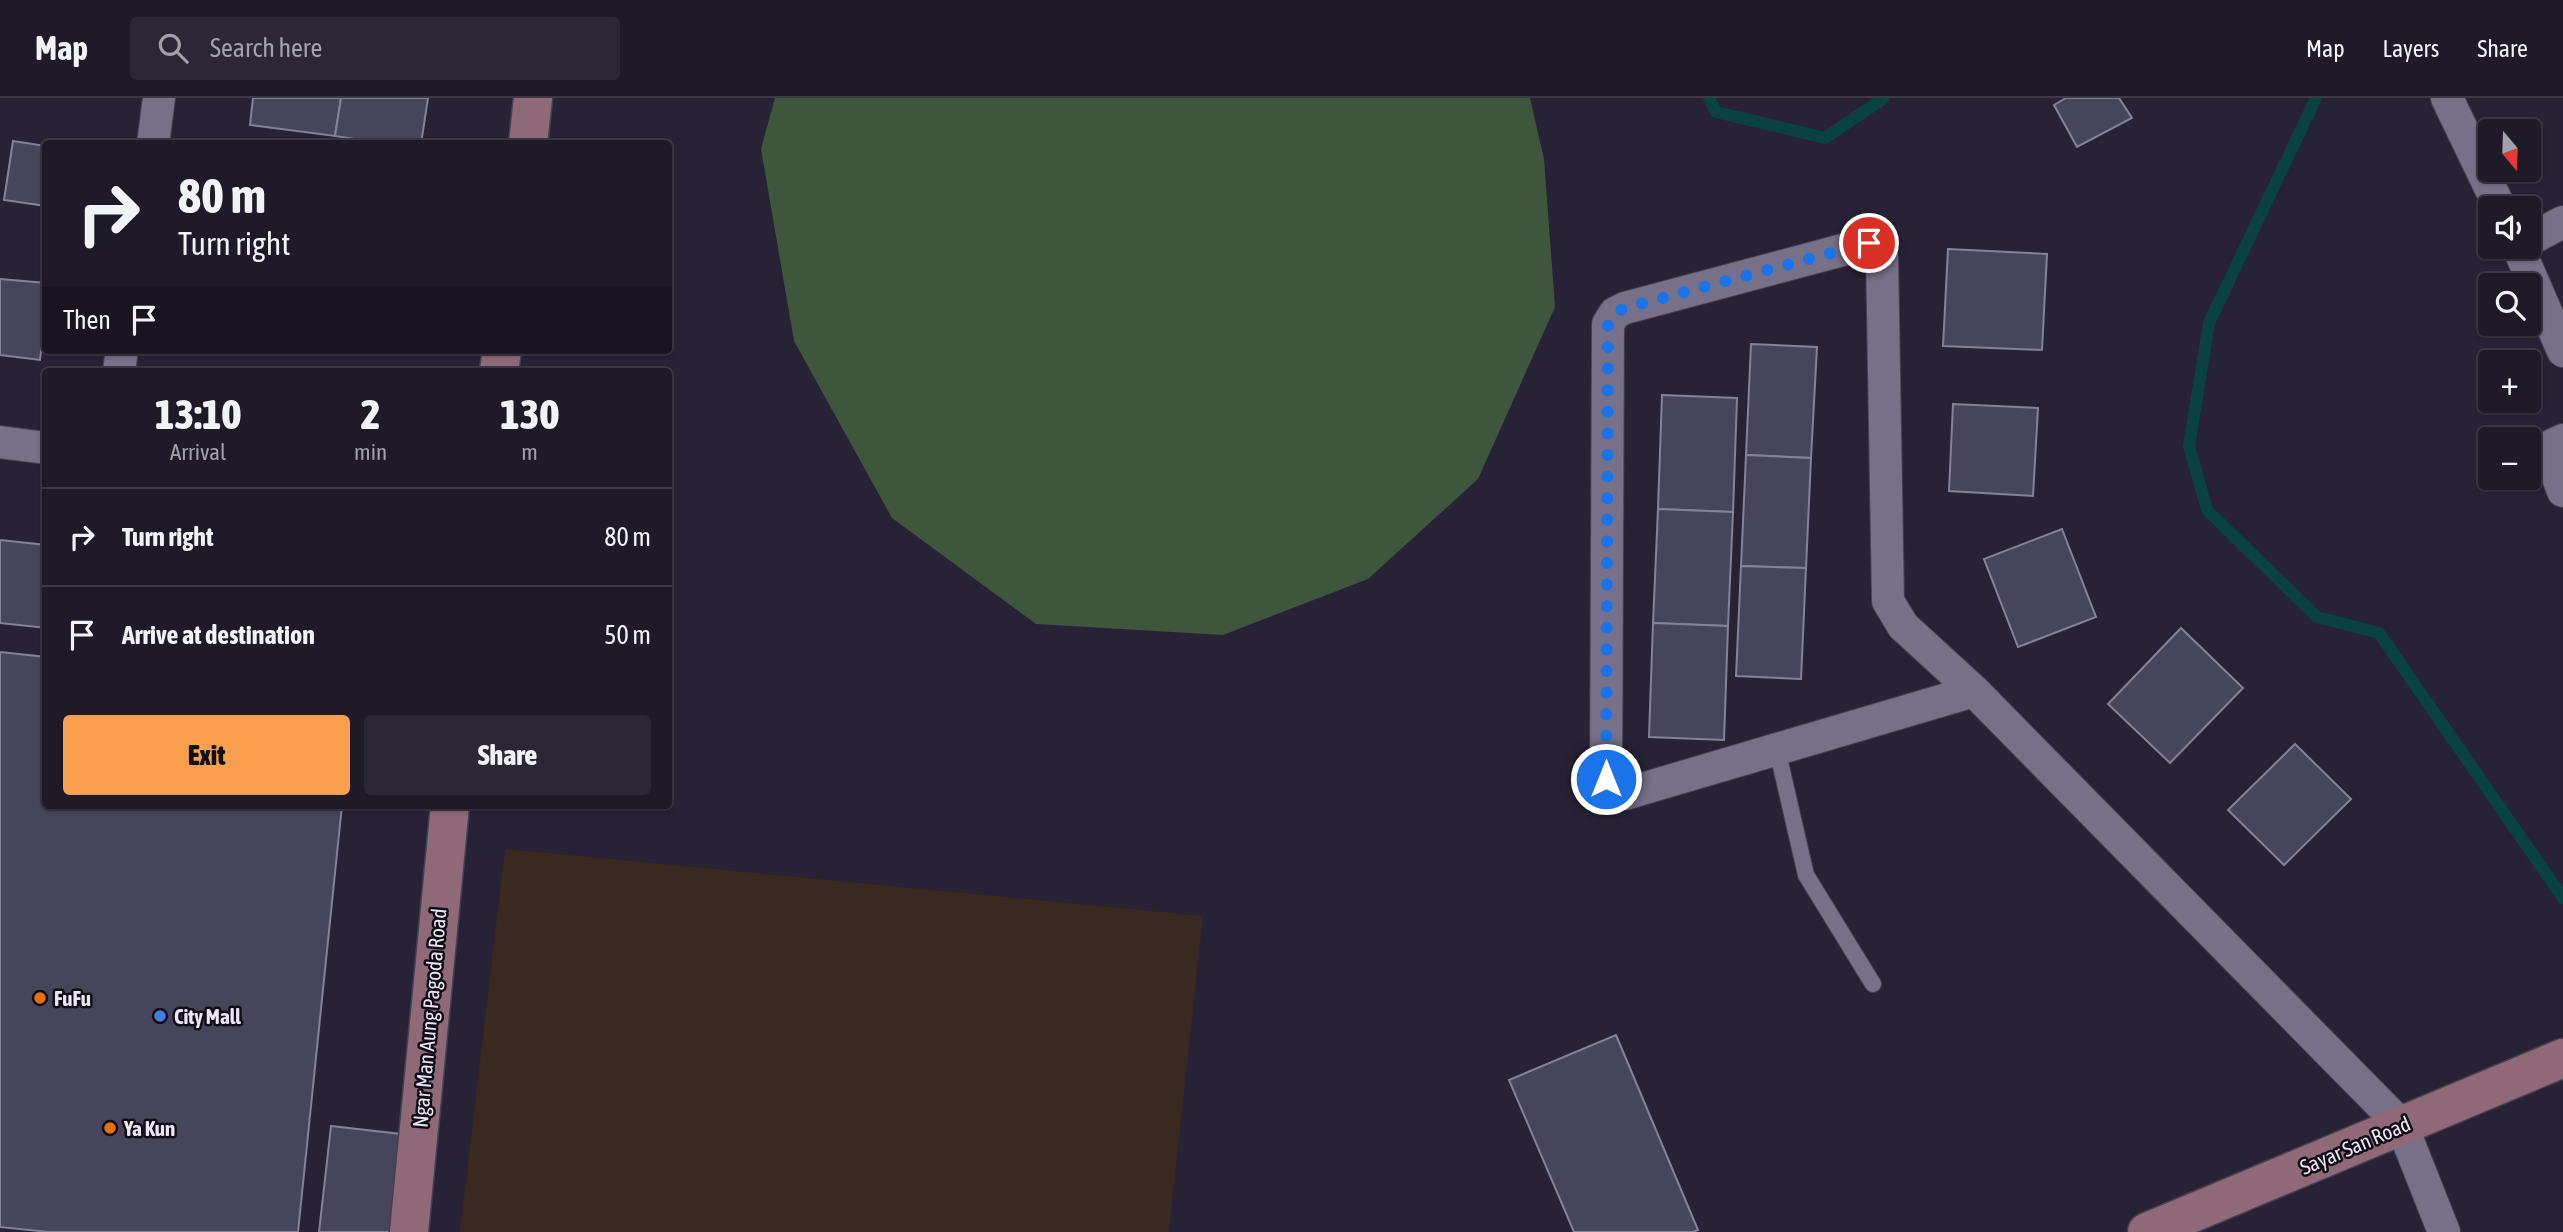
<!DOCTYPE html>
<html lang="en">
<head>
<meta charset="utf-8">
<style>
	:root { --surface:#1e1a28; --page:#2b2734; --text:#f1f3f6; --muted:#a1a1a8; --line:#3c3845; --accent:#fa9f4e }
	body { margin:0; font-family:"Asap Condensed",sans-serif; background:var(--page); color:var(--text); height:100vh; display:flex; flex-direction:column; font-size:26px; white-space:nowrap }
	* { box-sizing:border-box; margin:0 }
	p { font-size:23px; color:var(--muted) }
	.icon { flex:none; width:38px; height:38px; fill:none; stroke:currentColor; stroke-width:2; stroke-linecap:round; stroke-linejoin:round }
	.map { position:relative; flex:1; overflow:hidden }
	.details { position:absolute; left:42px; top:270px; width:630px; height:441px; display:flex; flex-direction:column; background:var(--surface); border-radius:7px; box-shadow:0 2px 5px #0004,0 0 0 2px var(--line) }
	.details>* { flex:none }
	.top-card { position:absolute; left:42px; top:42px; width:630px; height:214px; border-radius:7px; box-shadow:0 2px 5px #0004,0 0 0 2px var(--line); background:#1e1a28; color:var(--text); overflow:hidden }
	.needle { width:46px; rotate:161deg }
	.controls { position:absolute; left:2478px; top:21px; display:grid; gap:14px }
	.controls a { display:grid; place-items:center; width:63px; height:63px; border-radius:7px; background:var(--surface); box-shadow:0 2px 5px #0004,0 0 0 2px var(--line); font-size:35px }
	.pin { position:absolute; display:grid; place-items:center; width:60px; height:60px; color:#fff; margin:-30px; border:4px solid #fff; border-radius:50%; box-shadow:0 2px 7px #0007 }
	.me { position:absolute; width:77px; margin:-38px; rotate:0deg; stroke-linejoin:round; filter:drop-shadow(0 0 5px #0008) }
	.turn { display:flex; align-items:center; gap:24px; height:147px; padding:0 21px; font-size:32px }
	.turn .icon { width:91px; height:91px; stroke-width:2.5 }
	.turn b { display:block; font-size:49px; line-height:60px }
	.then { display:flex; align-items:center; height:66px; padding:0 21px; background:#0003; gap:14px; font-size:26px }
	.eta { display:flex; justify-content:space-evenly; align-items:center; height:119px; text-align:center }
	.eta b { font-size:42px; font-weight:800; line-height:49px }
	.primary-button { display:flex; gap:14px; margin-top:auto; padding:14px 21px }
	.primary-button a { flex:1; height:80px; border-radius:7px; background:var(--accent); color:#111; font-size:28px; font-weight:800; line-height:80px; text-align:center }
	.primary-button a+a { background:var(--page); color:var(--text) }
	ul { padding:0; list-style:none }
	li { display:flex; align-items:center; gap:21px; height:98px; padding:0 21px; border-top:2px solid var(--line) }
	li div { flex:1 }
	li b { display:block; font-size:26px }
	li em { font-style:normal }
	header { display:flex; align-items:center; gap:42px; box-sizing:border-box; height:98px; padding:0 35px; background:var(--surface); border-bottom:2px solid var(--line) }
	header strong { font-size:33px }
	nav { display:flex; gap:38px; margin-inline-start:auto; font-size:24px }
	.search { width:490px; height:63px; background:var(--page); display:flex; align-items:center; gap:18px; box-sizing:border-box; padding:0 24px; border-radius:7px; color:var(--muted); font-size:26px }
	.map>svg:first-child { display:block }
</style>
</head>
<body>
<header>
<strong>Map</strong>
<div class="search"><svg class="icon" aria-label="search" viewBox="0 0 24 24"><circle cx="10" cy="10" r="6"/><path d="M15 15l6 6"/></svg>Search here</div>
<nav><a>Map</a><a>Layers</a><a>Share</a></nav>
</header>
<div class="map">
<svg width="2563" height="1134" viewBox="0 0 2563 1134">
	<rect width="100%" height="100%" fill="#282236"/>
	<path fill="#39291f" d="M505,751L1203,818L1169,1134H460Z"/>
	<path fill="#3e563c" d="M775,0H1530L1544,61L1555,209L1478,381L1368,481L1223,537L1036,526L892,420L794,243L761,51Z"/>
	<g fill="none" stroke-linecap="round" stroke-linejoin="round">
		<g stroke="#0a4242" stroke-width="12">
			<path d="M1709,0L1716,14L1825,40L1884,0"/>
			<path d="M2316,0L2209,225L2189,348L2207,412L2317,519L2379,535L2563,800"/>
		</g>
	</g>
	<g fill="#46455b" stroke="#83829b" stroke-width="2">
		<path d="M253,0H341L335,38L250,27Z"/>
		<path d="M341,0H428L421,46H387L335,38Z"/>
		<path d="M2066,0H2119L2132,20L2077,49L2054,7Z"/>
		<path d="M13,43L46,48V108L4,102Z"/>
		<path d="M1948,151L2047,156L2042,252L1943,248Z"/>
		<path d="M0,181L46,185V211L40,262L0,257Z"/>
		<path d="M1751,246L1817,249L1811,360L1746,357Z"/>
		<path d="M1662,297L1737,300L1733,414L1658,411Z"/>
		<path d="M1953,306L2038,310L2033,398L1949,393Z"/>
		<path d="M1746,357L1811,360L1806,470L1741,468Z"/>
		<path d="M1658,411L1733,414L1728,528L1653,525Z"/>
		<path d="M2062,431L2096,519L2018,549L1984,461Z"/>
		<path d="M0,442L46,447V530L0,525Z"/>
		<path d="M1741,468L1806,470L1801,581L1736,578Z"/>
		<path d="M1653,525L1728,528L1724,642L1649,639Z"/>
		<path d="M2181,530L2243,590L2170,665L2108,606Z"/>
		<path d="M0,554L46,559V707H342L298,1134H49L0,1129Z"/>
		<path d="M2295,646L2351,701L2284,767L2228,712Z"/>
		<path d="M1616,937L1698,1132L1693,1134H1574L1509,982Z"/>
		<path d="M331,1028L401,1036L390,1134H319Z"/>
	</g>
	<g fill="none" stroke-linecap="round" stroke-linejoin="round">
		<g stroke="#454051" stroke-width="18">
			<path id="service" d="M1777,651L1806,777L1873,886"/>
		</g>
		<g stroke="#454051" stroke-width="34">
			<g id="minor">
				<path d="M2447,0L2500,110"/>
				<path d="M153,46L159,0"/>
				<path d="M2529,142L2563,124"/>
				<path d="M2518,149L2563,253"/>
				<path d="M119,273L122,252"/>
				<path d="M2563,342L2552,347L2549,356L2563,393"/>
				<path d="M0,344L46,350"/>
				<path d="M1974,593L1625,696L1611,694L1606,681L1608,226L1615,215L1625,210L1869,145L1877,149L1882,157L1888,503L1903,528L1974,593L2402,1028L2444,1134"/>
			</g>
		</g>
		<g stroke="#454051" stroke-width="41">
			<g id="secondary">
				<path d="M528,46L533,0"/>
				<path d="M499,273L502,252"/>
				<path d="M409,1134L450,707"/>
				<path d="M2147,1134L2563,960"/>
			</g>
		</g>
		<use href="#service" stroke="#767088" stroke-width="16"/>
		<use href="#minor" stroke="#767088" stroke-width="32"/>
		<use href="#secondary" stroke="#906979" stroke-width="38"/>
	</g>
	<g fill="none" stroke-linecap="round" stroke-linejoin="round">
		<path stroke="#1a73e8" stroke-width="12" stroke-dasharray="0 21.6" d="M1606,681L1608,226L1615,215L1625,210L1869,145"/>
	</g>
	<g fill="#e8710a" stroke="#100d16" stroke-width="2.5">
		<circle cx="40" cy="900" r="7"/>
		<circle cx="110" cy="1030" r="7"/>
	</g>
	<circle fill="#3f7fe0" stroke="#100d16" stroke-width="2.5" cx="160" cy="918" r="7"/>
	<g text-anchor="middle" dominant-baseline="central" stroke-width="5" stroke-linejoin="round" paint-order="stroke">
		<g font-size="21" font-weight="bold" fill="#eae6f4" stroke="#100d16" text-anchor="start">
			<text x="54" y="900">FuFu</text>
			<text x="174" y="918">City Mall</text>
			<text x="124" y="1030">Ya Kun</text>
		</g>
		<g font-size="21" fill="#eae6f4" stroke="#100d16">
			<text transform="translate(429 920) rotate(-85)">Ngar Man Aung Pagoda Road</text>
			<text transform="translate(2355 1047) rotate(-23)">Sayar San Road</text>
		</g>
	</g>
</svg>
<div class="controls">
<a><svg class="needle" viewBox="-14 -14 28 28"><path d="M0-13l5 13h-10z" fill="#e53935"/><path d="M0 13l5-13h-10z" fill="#a1a1a8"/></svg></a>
<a><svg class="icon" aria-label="sound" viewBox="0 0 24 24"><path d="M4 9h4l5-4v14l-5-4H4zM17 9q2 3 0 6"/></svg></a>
<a><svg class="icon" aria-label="search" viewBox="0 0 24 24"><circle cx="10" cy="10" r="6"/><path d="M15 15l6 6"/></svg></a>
<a>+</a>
<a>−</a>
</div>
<div class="pin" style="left:1869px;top:145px;background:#d93025"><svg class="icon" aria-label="arrive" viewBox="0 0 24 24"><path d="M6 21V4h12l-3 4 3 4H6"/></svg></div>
<svg class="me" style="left:1606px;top:681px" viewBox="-20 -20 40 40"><circle r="17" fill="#1a73e8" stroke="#fff" stroke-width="3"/><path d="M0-11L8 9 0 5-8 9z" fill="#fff"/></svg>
<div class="top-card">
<div class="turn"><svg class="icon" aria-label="right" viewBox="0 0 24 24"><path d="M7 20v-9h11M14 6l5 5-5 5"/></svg><div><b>80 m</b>Turn right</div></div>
<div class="then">Then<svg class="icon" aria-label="arrive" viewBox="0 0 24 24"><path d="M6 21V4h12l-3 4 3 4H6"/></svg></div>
</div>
<section class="details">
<div class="eta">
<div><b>13:10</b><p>Arrival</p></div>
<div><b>2</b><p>min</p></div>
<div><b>130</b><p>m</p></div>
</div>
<ul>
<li><svg class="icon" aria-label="right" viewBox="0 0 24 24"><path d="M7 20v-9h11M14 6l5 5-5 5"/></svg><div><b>Turn right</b></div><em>80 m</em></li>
<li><svg class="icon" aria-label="arrive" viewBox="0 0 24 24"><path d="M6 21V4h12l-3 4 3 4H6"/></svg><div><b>Arrive at destination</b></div><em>50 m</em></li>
</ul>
<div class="primary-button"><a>Exit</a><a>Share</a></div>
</section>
</div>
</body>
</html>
